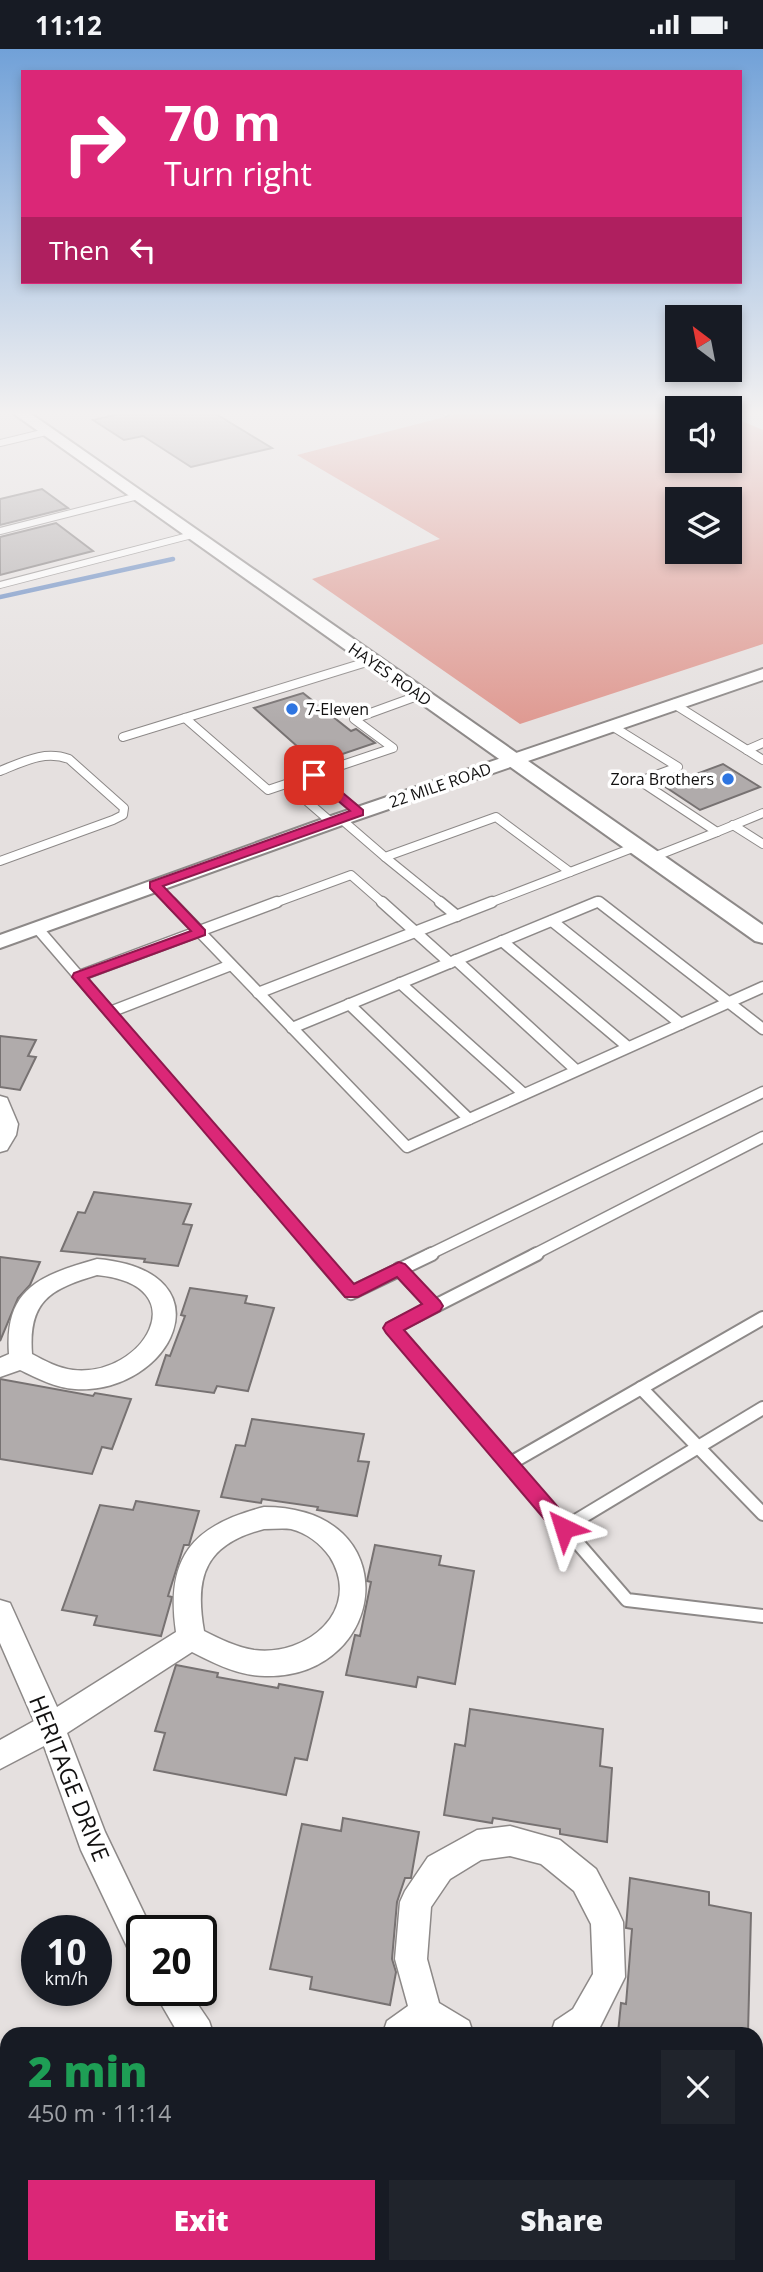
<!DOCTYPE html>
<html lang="en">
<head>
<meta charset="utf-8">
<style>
	:root { --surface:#171b24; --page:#20242c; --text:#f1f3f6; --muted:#9ea1a6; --accent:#db2777 }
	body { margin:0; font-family:"Open Sans",sans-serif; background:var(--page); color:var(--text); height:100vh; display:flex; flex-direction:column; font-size:26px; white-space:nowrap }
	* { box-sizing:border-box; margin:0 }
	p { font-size:23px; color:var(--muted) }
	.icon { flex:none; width:38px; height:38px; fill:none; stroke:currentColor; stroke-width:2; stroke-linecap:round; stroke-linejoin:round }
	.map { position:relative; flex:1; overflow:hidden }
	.drawer { position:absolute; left:0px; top:1978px; width:763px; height:247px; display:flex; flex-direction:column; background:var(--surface); border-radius:21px 21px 0 0; box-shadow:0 4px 10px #0003 }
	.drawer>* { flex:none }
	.top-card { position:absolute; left:21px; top:21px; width:721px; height:214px; border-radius:0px; box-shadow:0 4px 10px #0003; background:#db2777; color:#fff; overflow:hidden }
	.needle { width:46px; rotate:328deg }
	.tools { position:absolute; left:665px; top:256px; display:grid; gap:14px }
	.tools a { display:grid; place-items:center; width:77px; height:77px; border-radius:0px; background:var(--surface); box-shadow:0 4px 10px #0003; font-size:35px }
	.speed { position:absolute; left:21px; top:1866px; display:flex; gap:14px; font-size:35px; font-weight:700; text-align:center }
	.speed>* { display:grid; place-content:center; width:91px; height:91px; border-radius:50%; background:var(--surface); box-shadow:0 4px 10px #0003; line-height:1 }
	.speed small { font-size:18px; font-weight:400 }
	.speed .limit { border:4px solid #111; border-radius:10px; background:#fff; color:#111 }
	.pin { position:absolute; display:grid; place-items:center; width:60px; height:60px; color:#fff; margin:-30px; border-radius:14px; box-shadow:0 4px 10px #0006 }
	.me { position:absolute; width:77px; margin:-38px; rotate:319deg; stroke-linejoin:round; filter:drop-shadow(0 0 5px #0008) }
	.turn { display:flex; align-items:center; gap:24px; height:147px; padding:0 28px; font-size:32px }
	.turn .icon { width:91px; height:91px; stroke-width:2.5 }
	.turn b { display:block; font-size:49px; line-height:60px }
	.then { display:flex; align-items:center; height:66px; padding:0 28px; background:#0003; gap:14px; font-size:26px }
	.round { display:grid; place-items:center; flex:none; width:74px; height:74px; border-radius:0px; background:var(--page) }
	.overview { display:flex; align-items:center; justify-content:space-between; height:119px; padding:0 28px }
	h1 { font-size:42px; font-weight:800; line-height:52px; color:#1e9e55 }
	.cta { display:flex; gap:14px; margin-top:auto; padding:14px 28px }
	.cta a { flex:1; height:80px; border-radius:0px; background:var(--accent); color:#fff; font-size:28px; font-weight:800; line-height:80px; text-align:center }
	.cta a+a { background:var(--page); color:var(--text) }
	.status { display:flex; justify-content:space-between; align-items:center; height:49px; padding:0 35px; background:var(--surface); direction:ltr }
	.status svg { height:19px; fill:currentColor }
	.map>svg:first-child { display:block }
</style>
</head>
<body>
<div class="status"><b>11:12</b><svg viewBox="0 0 49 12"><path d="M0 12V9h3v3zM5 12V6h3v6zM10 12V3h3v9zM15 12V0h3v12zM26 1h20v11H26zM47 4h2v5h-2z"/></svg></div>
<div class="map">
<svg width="763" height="2223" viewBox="0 0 763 2223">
	<rect width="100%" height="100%" fill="#e5e0df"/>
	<path fill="#df9a92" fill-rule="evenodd" d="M468,362H677V411H730V367L763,381V595L520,675L312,530L440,490L297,406ZM677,450H730V502H677Z"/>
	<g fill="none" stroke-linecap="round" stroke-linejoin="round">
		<path stroke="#5f84bf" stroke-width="4.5" d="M0,548L173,510"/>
	</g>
	<g fill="#b0abab" stroke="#777272" stroke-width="2">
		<path d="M132,362H211L272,399L191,418L143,387L124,391L93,371Z"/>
		<path d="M42,440L68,459L0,476V450Z"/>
		<path d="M56,474L93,502L0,526V488Z"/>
		<path d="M303,644L351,682L356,680L375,694L316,714L254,659Z"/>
		<path d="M723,715L760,738L700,761L664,737Z"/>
		<path d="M0,987L36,991L28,1007L36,1008L20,1041L0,1038Z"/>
		<path d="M94,1143L191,1155L183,1175L192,1176L178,1217L144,1213L145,1210L61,1202L78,1163L85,1164Z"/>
		<path d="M0,1208L40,1213L30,1236L18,1249L0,1292Z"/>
		<path d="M190,1239L247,1247L245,1254L274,1259L248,1342L217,1337L214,1344L156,1336L166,1306L170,1307L185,1267L181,1266Z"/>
		<path d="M0,1330L93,1347L95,1344L131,1350L112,1400L102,1398L92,1425L0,1410Z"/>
		<path d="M252,1370L364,1385L358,1412L369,1413L357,1467L317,1461L318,1458L262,1450L261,1454L221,1448L236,1396L245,1397Z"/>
		<path d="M136,1452L199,1462L189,1496H184L178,1515L168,1547L172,1548L171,1552L161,1587L94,1576L97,1567L62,1561L100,1456L133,1461Z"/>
		<path d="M375,1496L441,1507L439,1516L474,1522L455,1635L418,1628L416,1638L346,1626L355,1586L360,1587L371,1533L367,1532Z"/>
		<path d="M176,1616L218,1624L217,1628L278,1639L279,1635L323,1643L307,1711L295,1709L286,1746L154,1721L165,1684L155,1682Z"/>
		<path d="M470,1660L603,1680L600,1717L612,1719L607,1793L560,1785V1780L493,1769L492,1774L444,1766L455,1695L465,1697Z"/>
		<path d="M343,1769L419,1783L411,1829H405L397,1853L392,1910L396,1923L390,1956L310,1940L312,1928L270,1920L302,1775L341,1782Z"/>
		<path d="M630,1829L709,1843V1856L751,1864L748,1984H618L621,1954L626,1955L632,1880L626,1879Z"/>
	</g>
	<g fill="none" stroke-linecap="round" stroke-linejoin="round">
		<g stroke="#8d8988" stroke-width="8">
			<g id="service-far3">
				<path d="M0,394L46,383"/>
				<path d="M0,482L138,447"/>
				<path d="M0,536L192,486"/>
			</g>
		</g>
		<g stroke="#8d8988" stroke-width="10">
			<g id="service-far2">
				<path d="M674,655L763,711"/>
				<path d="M185,669L268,741L393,699L354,670L420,646"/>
				<path d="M612,677L678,718L640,732L717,783L651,809"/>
				<path d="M123,688L370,612"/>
				<path d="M747,701L763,694"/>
				<path d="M0,722C23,713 44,701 69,710L124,759L123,766L113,771L0,812"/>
				<path d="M314,726L359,763"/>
				<path d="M287,735L331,773"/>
				<path d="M341,770L385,808L496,768L570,823"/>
				<path d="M733,776L763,795"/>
				<path d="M717,783L763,764"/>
				<path d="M385,808L443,855"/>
				<path d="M154,836L173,855"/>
				<path d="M272,855L351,826L384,855"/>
				<path d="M487,855L635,798"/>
				<path d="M593,855L598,853L601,855"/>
			</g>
		</g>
		<g stroke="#8d8988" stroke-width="13">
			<g id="service-far1">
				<path d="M171,853L407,1098L763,938"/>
				<path d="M382,853L450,914"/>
				<path d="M440,853L457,867"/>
				<path d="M599,853L763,980"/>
				<path d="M552,872L681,975"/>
				<path d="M38,880L319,1206"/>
				<path d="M502,892L628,998"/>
				<path d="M456,911L576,1021"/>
				<path d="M79,927L277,853"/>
				<path d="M400,934L524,1045"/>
				<path d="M258,944L492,853"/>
				<path d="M349,955L469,1070"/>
				<path d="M110,963L231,916"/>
				<path d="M292,979L597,853"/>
				<path d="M428,1206L763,1043"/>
				<path d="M533,1206L763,1088"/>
			</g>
		</g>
		<g stroke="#8d8988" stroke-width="16">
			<g id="service">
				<path d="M317,1205L351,1244L432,1205"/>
				<path d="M537,1205L392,1279L627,1551L763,1567"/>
				<path d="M399,1220L434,1257"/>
				<path d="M641,1339L763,1465"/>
				<path d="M509,1415L763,1269"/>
				<path d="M564,1479L763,1359"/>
			</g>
		</g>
		<g stroke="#8d8988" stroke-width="3">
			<g id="minor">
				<path d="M438,362H450L451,364L446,367Z"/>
				<path d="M0,1047L7,1049L18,1075L16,1086L7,1101L0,1103Z"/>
				<path d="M97,1210C233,1222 171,1346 75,1340C56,1339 37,1329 20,1321L0,1328V1309L9,1305C4,1239 41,1226 97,1210ZM97,1226C199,1236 143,1329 73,1321C58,1319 45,1312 32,1305C28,1252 50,1240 97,1226Z"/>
				<path d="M264,1458C408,1458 389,1627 268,1627C242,1628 215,1615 192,1603L67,1684L105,1783L152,1881H142V1911L131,1906L81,1801L44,1697L0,1720V1691L34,1672L0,1594V1551L10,1554L57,1658L176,1583C165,1508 193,1476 264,1458ZM264,1480C273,1480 283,1479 291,1480C307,1484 321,1495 330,1508C363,1561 307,1608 254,1601C236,1598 220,1590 204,1582C194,1526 206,1495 264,1480Z"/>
				<path d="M510,1777L560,1791L596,1820L618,1862L623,1873L625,1928L597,1984H551L555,1972L573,1960L593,1925L591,1875L574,1842L541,1815L510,1807L481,1811L450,1830L431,1858L427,1910L439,1954L469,1972L473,1984H383L387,1972L408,1957L395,1910L400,1853L405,1842L428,1808L477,1781Z"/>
				<path d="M153,1941H188L209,1972L213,1984H178Z"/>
				<path d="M0,2148L7,2151V2187L0,2184Z"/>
				<path d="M71,2217H107L108,2223H72Z"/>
				<path d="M319,2217H357L359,2223H321Z"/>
			</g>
		</g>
		<g stroke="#8d8988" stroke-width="4">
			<path id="tertiary" d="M763,620V631L348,774L0,899V886L334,766Z"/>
		</g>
		<g stroke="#8d8988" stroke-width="4">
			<path id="secondary" d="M10,362H27L763,876V894L755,892Z"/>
		</g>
		<use href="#service-far3" stroke="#fff" stroke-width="6"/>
		<use href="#service-far2" stroke="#fff" stroke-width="8"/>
		<use href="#service-far1" stroke="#fff" stroke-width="10"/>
		<use href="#service" stroke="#fff" stroke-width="12"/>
		<use href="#minor" fill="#fff" fill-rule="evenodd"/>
		<use href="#tertiary" fill="#fff" fill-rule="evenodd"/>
		<use href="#secondary" fill="#fff" fill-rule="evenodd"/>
	</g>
	<linearGradient id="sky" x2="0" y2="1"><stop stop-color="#71a1d8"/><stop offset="0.54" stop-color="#f3f1f1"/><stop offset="1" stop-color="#f3f1f1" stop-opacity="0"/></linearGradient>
	<rect width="763" height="674" fill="url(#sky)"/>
	<path fill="#db2777" stroke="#8e194d" stroke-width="2" d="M310,723H318L363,761V766L163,837L205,881V886L88,929L354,1235L399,1213L405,1215L440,1252L443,1257L440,1262L404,1281L571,1473L574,1479L571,1485L564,1487L557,1485L386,1284L383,1279L386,1274L422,1255L397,1228L358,1248H345L72,928L74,924L191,882L150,839V833L350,762L310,728Z"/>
	<g fill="#2e75e1" stroke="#fff" stroke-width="2.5">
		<circle cx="292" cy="660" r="7"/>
		<circle cx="728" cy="730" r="7"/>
	</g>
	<g text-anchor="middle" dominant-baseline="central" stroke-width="7" stroke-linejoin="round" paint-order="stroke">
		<g font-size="16" fill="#121111" stroke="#fff">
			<text transform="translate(390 625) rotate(35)">HAYES ROAD</text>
			<text transform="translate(440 736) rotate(-19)">22 MILE ROAD</text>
		</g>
		<g font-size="16" fill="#121111" stroke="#fff" text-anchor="start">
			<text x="306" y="660">7-Eleven</text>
			<text x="714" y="730" text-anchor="end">Zora Brothers</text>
		</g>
		<g font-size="23" fill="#121111" stroke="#fff">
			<text transform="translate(70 1729) rotate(68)">HERITAGE DRIVE</text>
		</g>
	</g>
</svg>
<div class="tools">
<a><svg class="needle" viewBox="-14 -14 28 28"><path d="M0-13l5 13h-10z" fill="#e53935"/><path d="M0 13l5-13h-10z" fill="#9ea1a6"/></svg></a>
<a><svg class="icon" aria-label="sound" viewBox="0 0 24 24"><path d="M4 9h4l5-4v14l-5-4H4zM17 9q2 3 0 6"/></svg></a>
<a><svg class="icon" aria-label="layers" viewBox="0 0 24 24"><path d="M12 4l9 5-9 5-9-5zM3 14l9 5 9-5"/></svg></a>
</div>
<div class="speed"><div>10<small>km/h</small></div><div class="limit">20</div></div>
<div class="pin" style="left:314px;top:726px;background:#d93025"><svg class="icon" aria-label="arrive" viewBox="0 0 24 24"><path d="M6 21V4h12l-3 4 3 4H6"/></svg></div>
<svg class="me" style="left:564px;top:1479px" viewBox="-20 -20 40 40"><path d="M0-17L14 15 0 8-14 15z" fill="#db2777" stroke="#fff" stroke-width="4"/></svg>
<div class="top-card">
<div class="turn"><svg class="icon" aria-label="right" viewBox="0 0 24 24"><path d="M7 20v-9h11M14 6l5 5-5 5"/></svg><div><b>70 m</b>Turn right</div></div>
<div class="then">Then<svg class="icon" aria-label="left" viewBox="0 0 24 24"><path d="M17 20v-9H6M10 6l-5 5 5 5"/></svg></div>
</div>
<section class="drawer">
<div class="overview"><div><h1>2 min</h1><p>450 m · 11:14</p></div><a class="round"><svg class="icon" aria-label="close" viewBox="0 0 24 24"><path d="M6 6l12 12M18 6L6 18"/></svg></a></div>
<div class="cta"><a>Exit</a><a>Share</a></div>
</section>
</div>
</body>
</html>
